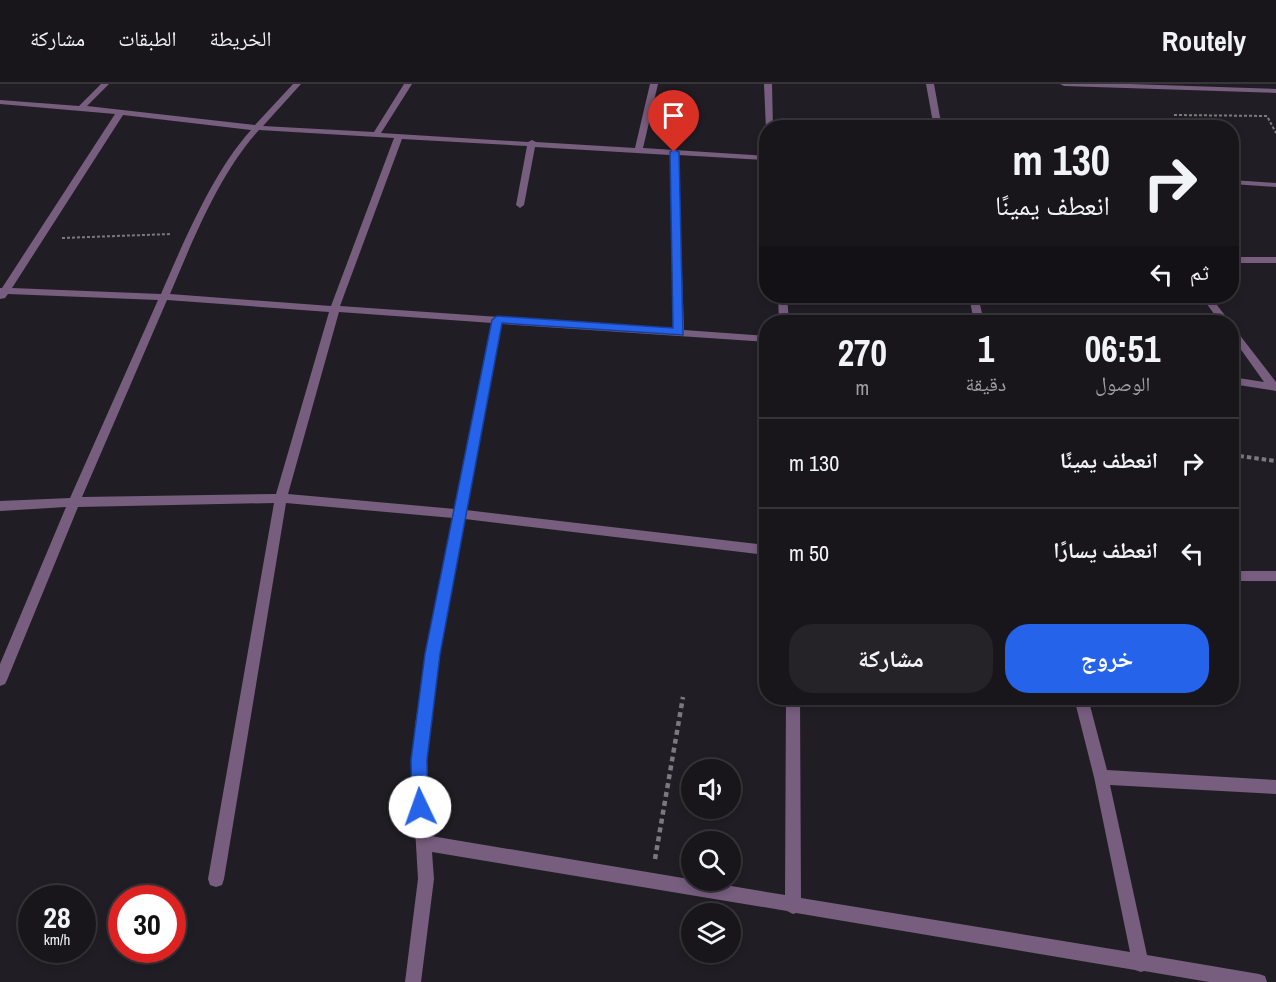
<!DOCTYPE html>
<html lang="ar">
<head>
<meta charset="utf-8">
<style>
	:root { --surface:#18161b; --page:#252328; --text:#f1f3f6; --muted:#9f9fa3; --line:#36353a; --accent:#2563eb }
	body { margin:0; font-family:"Archivo Narrow","Noto Naskh Arabic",sans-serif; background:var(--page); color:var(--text); direction:rtl; height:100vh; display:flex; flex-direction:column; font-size:22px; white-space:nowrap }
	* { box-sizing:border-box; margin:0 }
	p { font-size:20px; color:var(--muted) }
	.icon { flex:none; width:33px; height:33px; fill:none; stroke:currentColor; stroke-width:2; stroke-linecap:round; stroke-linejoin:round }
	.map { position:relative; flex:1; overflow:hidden; direction:ltr }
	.details { position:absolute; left:759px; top:231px; width:480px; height:390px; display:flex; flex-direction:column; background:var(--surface); border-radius:24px; box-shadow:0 3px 9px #0003,0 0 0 2px var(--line); direction:rtl }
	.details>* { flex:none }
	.top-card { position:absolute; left:759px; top:36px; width:480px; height:183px; border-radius:24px; box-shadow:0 3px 9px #0003,0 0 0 2px var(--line); direction:rtl; background:#18161b; color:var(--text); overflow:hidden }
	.buttons { position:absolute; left:681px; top:675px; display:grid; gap:12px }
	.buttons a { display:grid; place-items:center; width:60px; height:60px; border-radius:50%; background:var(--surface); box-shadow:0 3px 9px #0003,0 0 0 2px var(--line); font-size:30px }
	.speed { position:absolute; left:18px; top:801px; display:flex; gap:12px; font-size:30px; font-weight:700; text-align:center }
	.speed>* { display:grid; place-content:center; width:78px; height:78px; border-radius:50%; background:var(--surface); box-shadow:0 3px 9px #0003,0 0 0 2px var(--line); line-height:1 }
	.speed small { font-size:15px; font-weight:400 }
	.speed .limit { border:9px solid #d22; background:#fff; color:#111 }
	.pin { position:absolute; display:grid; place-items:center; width:51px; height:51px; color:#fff; margin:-62px -26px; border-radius:50% 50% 50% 0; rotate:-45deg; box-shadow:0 0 6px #0007 }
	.pin .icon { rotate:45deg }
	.me { position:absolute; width:66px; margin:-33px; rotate:357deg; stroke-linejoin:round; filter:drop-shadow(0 0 4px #0008) }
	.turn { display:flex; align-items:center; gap:21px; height:126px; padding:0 30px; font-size:27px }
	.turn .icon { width:78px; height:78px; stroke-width:2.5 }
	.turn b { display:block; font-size:42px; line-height:51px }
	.then { display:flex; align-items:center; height:57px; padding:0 30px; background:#0003; gap:12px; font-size:22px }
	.eta { display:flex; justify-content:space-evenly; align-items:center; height:102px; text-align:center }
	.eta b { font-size:36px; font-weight:700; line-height:42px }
	.button { display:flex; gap:12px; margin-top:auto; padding:12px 30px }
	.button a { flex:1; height:69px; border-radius:24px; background:var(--accent); color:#fff; font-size:24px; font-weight:700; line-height:69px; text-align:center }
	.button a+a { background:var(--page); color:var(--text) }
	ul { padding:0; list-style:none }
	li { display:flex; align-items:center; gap:18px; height:90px; padding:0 30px; border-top:2px solid var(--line) }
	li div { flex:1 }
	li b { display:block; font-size:22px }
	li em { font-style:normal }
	header { display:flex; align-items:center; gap:36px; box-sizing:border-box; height:84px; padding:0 30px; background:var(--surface); border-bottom:2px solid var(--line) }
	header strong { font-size:28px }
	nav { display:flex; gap:33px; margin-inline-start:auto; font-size:21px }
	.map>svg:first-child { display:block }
</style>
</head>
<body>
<header>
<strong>Routely</strong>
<nav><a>الخريطة</a><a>الطبقات</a><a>مشاركة</a></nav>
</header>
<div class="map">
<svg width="1276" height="898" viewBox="0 0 1276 898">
	<rect width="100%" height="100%" fill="#201e24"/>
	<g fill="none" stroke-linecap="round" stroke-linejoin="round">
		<g stroke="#7b797e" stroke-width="2" stroke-dasharray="3 2" stroke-linecap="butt">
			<path d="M1174,31L1267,32L1276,49"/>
			<path d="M62,154L171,150"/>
		</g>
		<path stroke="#7b797e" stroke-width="4" stroke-dasharray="4.5 3" stroke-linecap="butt" d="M1232,371L1276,377"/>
		<path stroke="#7b797e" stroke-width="4.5" stroke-dasharray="5 4" stroke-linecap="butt" d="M655,775L683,613"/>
		<g fill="#775d7e" fill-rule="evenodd">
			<path d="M101,0H109L87,22L255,41L293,0H301L263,42L374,48L404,0H412L381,49L528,58L532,56L536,58L635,64L650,0H658L643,64L766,72V76L678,71L684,246L766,252V258L501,240L466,426L766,461V471L465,435L440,570L429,642L426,693L431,752L785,811L786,614H800L801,814L1130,868L1094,693L1074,614H1088L1107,686L1276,696V710L1110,701L1147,871L1259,890L1265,892L1267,898H1209L1144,887L1141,888L1135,886L796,829L793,830L787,827L432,768L434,795L421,898H405L418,795L412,693L415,642L426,570L453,434L286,419L224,795L222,801L216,803L210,801L208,795L274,419L78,423L7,596L5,600L0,602V580L66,423L0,427V417L70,414L158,216L8,210L5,214L0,215V204H2L115,30L0,20V16L79,22ZM123,31L251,46C213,88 184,157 161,210L12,204ZM259,46L394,54L331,222L170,210C193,156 219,90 259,46ZM402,55L527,62L516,121L520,124L524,121L535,63L670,71L674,245L340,222ZM167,216L329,228L276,410L82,413ZM339,228L492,239L455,425L288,410Z"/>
			<path d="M764,0H772L773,44H766V46Z"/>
			<path d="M926,0H934L942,44H934Z"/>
			<path d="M1060,0H1130L1276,5V9L1064,2Z"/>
			<path d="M1232,96L1276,99V103L1232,100Z"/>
			<rect x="1232" y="173" width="44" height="6"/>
			<path d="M778,212H787L789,238H779Z"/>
			<path d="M969,212H978L984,238H974Z"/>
			<path d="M1201,212H1210L1230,238H1220Z"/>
			<path d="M1232,244L1235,245L1276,298V307L1232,300V293L1264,298L1232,253Z"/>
			<rect x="1232" y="487" width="44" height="10"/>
		</g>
	</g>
	<path fill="#2563eb" stroke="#184099" stroke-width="1.5" d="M674,65L679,68L683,251L502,239L440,570L427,676L428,723L426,729L420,731L414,729L412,723L411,676L425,570L492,236L497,232L673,244L670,68Z"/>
</svg>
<div class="buttons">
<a><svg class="icon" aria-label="sound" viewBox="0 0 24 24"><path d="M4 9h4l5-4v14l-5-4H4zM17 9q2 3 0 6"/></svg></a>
<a><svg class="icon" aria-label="search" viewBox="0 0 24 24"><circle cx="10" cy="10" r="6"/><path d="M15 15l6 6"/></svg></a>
<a><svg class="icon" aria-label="layers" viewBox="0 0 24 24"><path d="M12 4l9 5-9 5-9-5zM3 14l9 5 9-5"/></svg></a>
</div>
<div class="speed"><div>28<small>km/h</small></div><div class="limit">30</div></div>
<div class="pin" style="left:674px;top:68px;background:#d93025"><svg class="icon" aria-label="arrive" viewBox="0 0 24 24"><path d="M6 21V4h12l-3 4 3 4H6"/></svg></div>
<svg class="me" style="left:420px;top:723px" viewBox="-20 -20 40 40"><circle r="19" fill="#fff"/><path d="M0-13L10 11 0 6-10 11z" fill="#2563eb"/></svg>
<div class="top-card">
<div class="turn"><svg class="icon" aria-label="right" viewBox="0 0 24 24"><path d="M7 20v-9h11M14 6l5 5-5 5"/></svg><div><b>130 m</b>انعطف يمينًا</div></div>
<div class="then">ثم<svg class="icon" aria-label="left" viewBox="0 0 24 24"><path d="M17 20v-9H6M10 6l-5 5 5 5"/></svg></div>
</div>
<section class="details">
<div class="eta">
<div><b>06:51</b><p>الوصول</p></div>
<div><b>1</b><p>دقيقة</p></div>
<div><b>270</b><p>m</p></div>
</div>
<ul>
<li><svg class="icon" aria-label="right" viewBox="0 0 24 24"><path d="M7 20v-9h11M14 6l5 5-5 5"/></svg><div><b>انعطف يمينًا</b></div><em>130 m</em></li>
<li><svg class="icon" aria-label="left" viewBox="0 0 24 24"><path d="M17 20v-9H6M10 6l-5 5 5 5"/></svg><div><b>انعطف يسارًا</b></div><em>50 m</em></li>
</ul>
<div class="button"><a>خروج</a><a>مشاركة</a></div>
</section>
</div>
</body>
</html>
